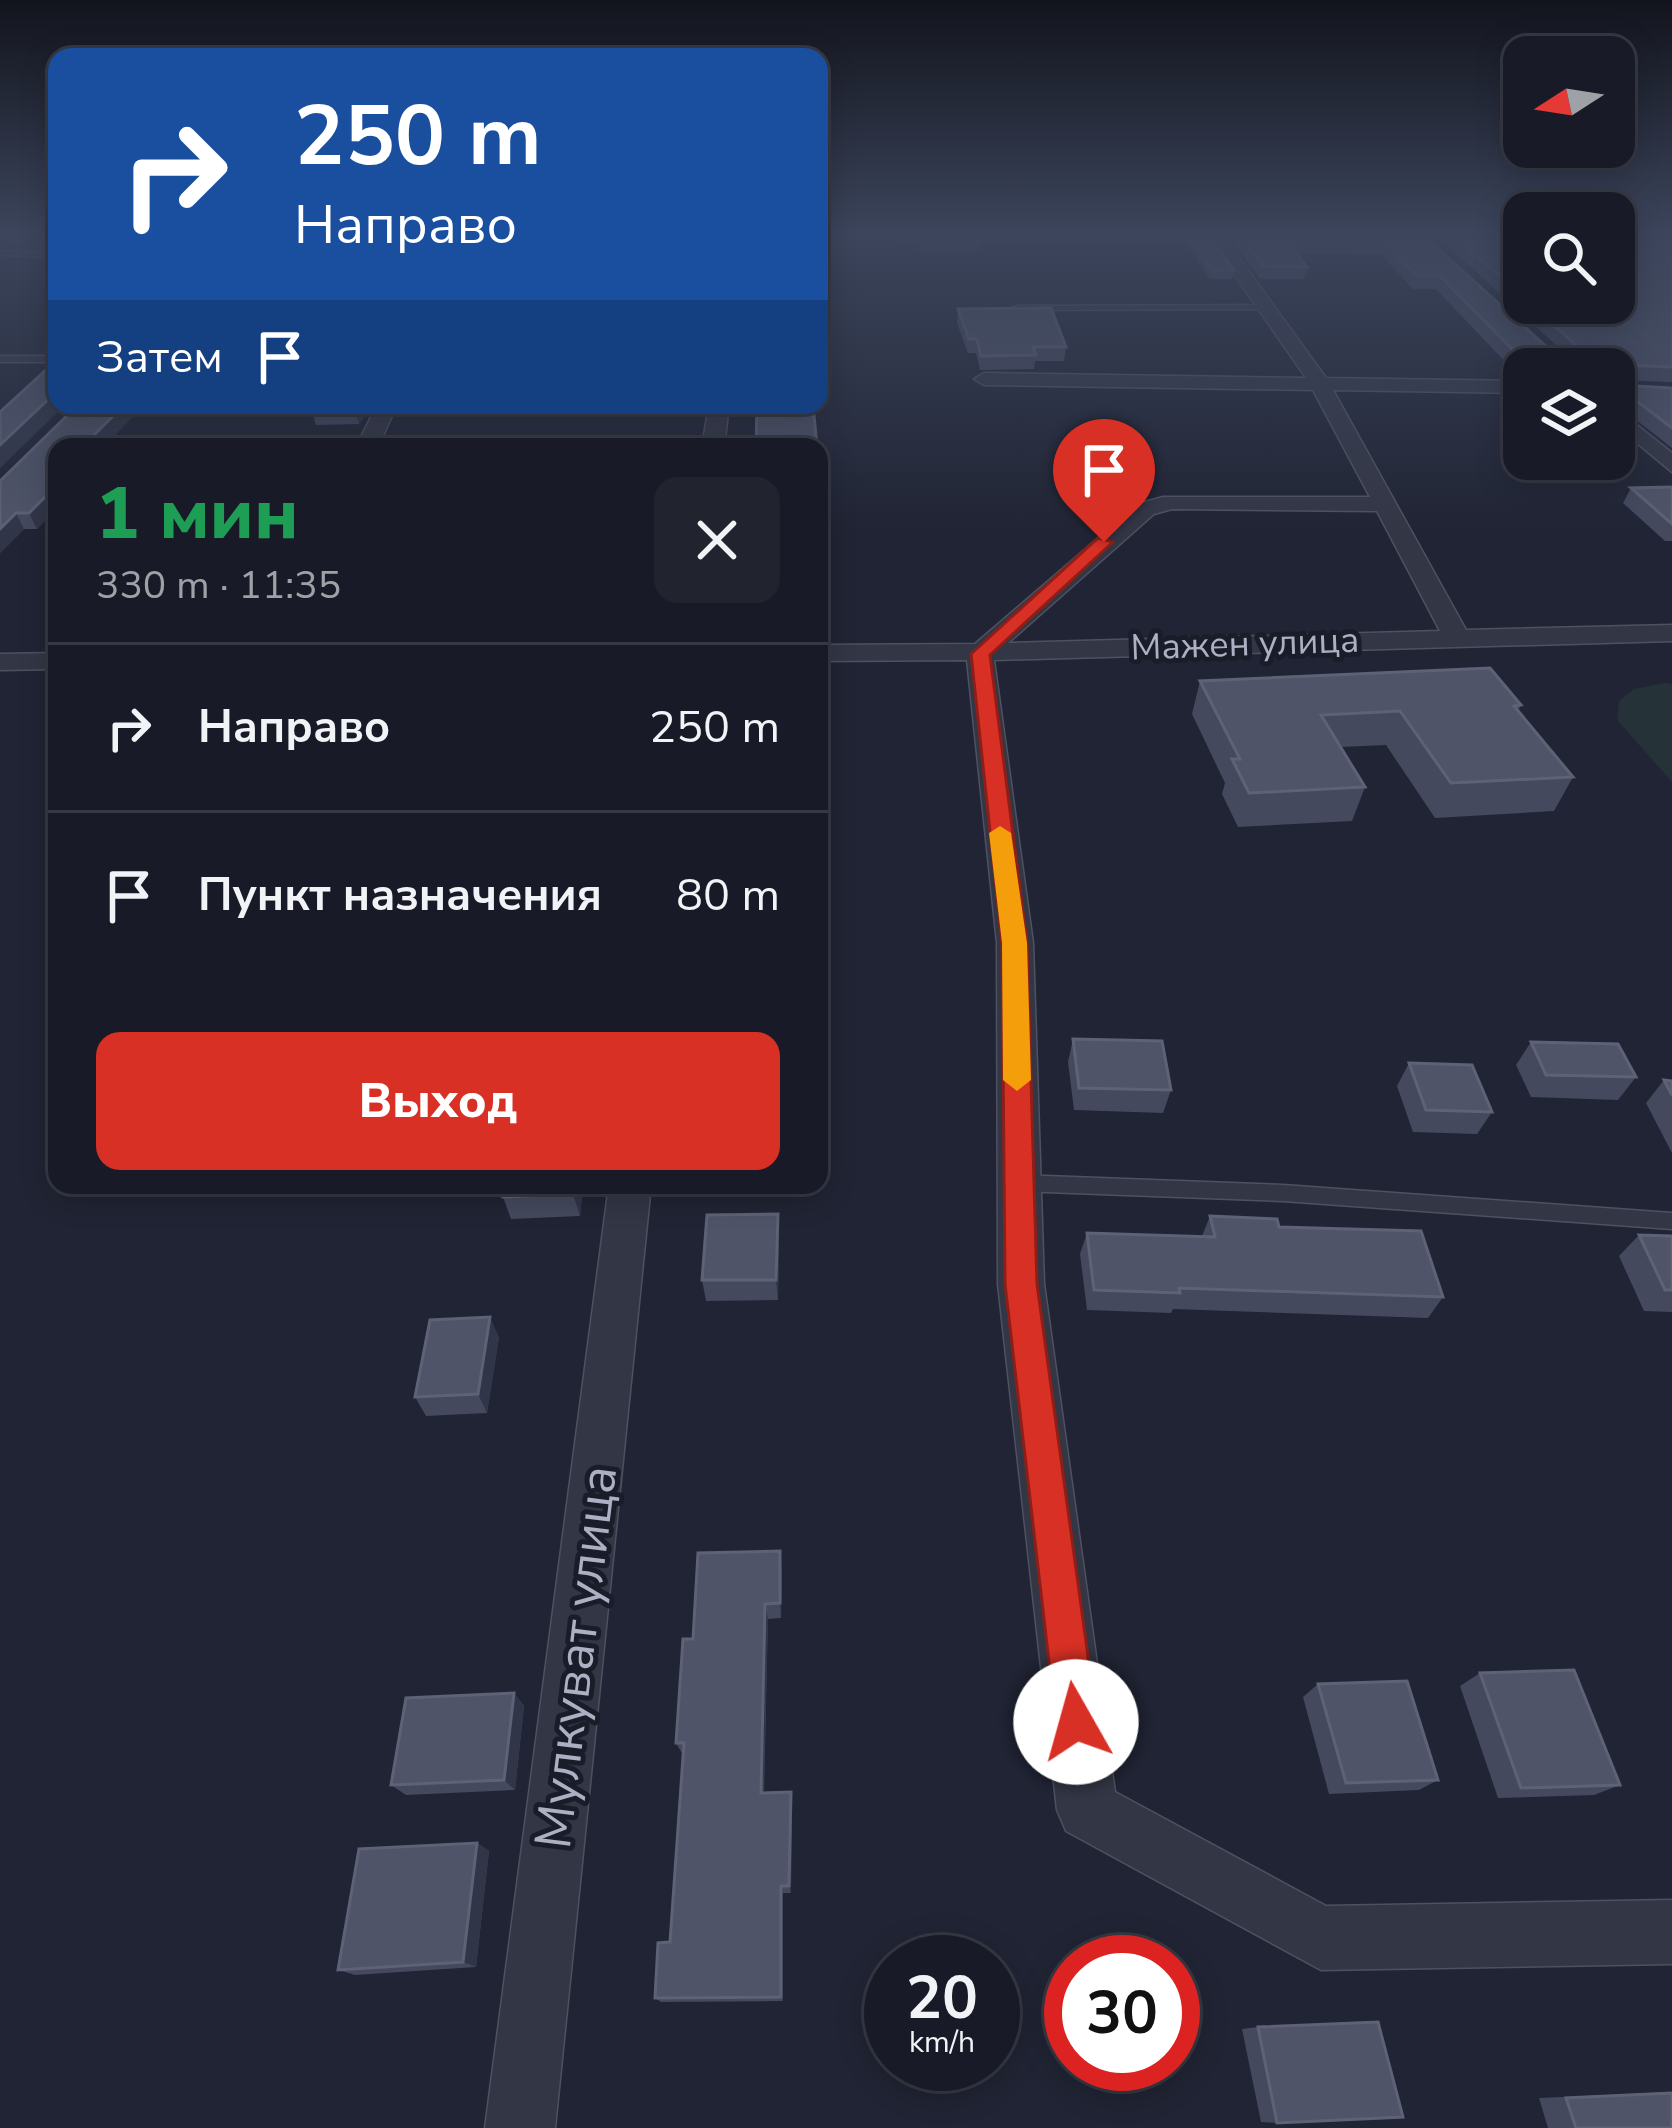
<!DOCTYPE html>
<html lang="ru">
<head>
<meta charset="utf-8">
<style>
	:root { --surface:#181b27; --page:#21242f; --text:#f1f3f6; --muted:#9fa1a7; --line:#363944; --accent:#d93025 }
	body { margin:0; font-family:"Nunito Sans",sans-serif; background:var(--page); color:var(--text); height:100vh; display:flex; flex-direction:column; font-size:45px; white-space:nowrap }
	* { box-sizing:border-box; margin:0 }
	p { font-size:39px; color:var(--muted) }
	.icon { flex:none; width:66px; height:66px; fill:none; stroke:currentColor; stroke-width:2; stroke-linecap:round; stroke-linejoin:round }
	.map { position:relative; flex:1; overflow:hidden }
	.sheet { position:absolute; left:48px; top:438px; width:780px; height:756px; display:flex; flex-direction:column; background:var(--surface); border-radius:24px; box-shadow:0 6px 30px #0003,0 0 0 3px var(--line) }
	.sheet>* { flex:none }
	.top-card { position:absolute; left:48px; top:48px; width:780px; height:366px; border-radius:24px; box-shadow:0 6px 30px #0003,0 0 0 3px var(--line); background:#1a4fa0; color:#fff; overflow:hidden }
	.needle { width:78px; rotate:258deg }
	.buttons { position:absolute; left:1503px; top:36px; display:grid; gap:24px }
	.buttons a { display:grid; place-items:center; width:132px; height:132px; border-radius:24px; background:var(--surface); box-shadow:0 6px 30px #0003,0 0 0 3px var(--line); font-size:60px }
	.speed { position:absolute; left:864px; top:1935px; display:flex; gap:24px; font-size:60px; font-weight:700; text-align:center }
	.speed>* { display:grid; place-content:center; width:156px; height:156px; border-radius:50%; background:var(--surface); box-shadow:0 6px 30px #0003,0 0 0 3px var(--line); line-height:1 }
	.speed small { font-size:30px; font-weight:400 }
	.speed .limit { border:18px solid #d22; background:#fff; color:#111 }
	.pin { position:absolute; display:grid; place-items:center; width:102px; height:102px; color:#fff; margin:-123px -51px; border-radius:50% 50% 50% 0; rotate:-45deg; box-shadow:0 0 12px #0007 }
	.pin .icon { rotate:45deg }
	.me { position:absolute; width:132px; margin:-66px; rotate:353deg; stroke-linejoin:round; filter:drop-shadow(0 0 9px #0008) }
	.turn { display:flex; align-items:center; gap:42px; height:252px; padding:0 48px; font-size:54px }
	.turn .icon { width:156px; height:156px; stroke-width:2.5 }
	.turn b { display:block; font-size:84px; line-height:102px }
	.then { display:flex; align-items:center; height:114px; padding:0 48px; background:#0003; gap:24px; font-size:45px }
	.round { display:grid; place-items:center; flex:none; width:126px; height:126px; border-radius:24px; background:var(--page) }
	.summary { display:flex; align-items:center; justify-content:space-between; height:204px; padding:0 48px }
	h1 { font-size:72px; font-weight:800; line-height:90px; color:#1e9e55 }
	.button { display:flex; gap:24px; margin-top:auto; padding:24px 48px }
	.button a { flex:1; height:138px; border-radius:24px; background:var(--accent); color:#fff; font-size:48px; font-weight:800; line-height:138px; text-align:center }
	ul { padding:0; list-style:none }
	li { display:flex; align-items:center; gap:36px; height:168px; padding:0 48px; border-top:3px solid var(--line) }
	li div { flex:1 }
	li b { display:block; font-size:45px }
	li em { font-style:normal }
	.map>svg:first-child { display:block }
</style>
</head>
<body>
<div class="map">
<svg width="1672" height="2128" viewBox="0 0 1672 2128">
	<rect width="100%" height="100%" fill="#202434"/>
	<path fill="#253238" d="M1665,683L1672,684V782L1617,720L1619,701L1634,689Z"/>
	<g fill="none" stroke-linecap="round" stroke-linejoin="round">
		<g stroke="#4e5160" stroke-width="3">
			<g id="service">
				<path d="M0,251L57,253V257L0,255Z"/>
				<path d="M1266,305L1269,309L1016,310L1012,308L1016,306Z"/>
				<rect x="0" y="356" width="57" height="6"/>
				<path d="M1019,1175L1283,1185L1672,1213V1229L1283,1201L1019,1191L1012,1189L1009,1183L1012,1177Z"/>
			</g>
		</g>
		<g stroke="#4e5160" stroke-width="3">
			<g id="minor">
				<path d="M907,234H1295L1289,242L1227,241L1326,378L1524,381V393L1333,390L1466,630L1672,625V641L994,660L1033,943L1044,1284L1115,1792L1326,1906L1672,1900V1964L1321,1970L1066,1831L1057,1810L998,1284L997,943L967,660L819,661V645L975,644L1138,504L1163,497H1370L1313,390L984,385L974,379L984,373L1306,378L1211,241L901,242V236ZM1172,509L1377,511L1440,631L1008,643L1154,514Z"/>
				<path d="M377,405H397L378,447H356Z"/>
				<path d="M709,405H729L724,447H702Z"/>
				<path d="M1614,407L1672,453V472L1614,424Z"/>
				<path d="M57,653V669L0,670V654Z"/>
				<path d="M609,1185H651L555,2128H485Z"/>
			</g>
		</g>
		<use href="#service" fill="#333645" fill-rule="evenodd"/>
		<use href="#minor" fill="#333645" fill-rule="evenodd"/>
	</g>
	<g fill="#44495d">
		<path d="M1238,234L1424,236L1559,358L1571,359L1435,234H1524V303H1614L1672,234V382L1617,380V385L1672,388V448L1617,405L1616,409L1632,424L1625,439L1614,438V369H1524V376L1514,371L1436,289H1413L1381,254L1297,253L1307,267L1304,279H1260L1236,246Z"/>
		<path d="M918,235L979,238L978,251H918Z"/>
		<path d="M1189,237L1234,270L1232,279H1210L1188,245Z"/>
		<path d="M958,309L1066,347L1064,361H1035L1034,369L980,370L976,353H968L957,323Z"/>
		<path d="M78,405H158L153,410H139L57,447V508L37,529H24L0,553V481Z"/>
		<path d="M373,405L359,424L316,425L312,412Z"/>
		<path d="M397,405H447L444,411H399Z"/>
		<path d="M1672,487V541H1665L1623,503L1631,488Z"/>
		<path d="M1200,681L1521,705L1518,711L1573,777L1554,811L1435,818L1386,745L1341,747L1365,787L1352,821L1238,827L1222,794L1225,783L1192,714Z"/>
		<path d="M1073,1039L1171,1090L1163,1113L1074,1110L1068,1062Z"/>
		<path d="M1531,1042L1636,1077L1618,1100L1531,1097L1516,1065Z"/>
		<path d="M1409,1063L1492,1112L1477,1134L1413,1132L1397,1086Z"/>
		<path d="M1664,1080L1672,1081V1153L1646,1103Z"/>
		<path d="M505,1185H583L580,1216L511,1219L503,1197Z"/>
		<path d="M1210,1216L1443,1297L1428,1318L1173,1309L1171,1313L1087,1310L1080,1254L1087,1233L1202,1236Z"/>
		<path d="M1639,1235L1672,1236V1312L1644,1311L1619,1256Z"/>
		<path d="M779,1236L778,1300L706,1301L702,1280Z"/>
		<path d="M499,1337L487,1413L426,1416L415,1397Z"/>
		<path d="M782,1568L781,1618L768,1619L764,1793L791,1792L792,1802L791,1893H783V2001L661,2002L655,1998L670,1942L683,1755L676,1743L693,1639Z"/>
		<path d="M1480,1673L1620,1785L1594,1795L1498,1798L1460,1686Z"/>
		<path d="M1318,1684L1438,1780L1419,1790L1329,1794L1303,1697Z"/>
		<path d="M514,1693L524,1706L515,1790L406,1795L391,1785Z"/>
		<path d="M477,1843L489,1851L476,1967L355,1975L338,1970Z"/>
		<path d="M1258,2027L1277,2123L1261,2122L1242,2029Z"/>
		<path d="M1672,2092V2128H1548L1539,2098Z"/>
	</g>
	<g fill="#313548">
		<path d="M24,234H40L27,244L0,247V238Z"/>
		<path d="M57,391V405H65L0,468V445Z"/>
		<path d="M124,405H137L139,410L104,447H82Z"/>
		<path d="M360,405H373L359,424L355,411Z"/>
		<path d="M57,485V508L37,529L29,513Z"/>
		<path d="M16,513L24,529L0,553V529Z"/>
		<path d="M575,1185H583L580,1216L573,1194Z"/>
		<path d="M778,1214L779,1236L778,1300L776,1280Z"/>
		<path d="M490,1317L499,1337L487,1413L478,1394Z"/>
		<path d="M780,1551L782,1568L781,1618L780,1603Z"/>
		<path d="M765,1604L768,1619L763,1803L761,1793Z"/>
		<path d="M514,1693L524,1706L515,1790L504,1780Z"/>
		<path d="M791,1792L792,1802L791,1893L789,1886Z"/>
		<path d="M477,1843L489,1851L476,1967L463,1962Z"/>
		<path d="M781,1886L783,1893V2001L781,1997Z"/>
	</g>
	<g fill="#4f5468" stroke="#5e6276" stroke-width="3">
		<path d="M0,234H24L0,238Z"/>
		<path d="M977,234L979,238H919L918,235Z"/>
		<path d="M1239,234L1424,236L1559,358L1583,360L1587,355L1529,303H1614V234H1672V367L1620,365L1616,370L1617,385L1672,388V428L1620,388L1616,409L1632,424H1614V369H1541L1520,357L1440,276H1417L1385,242L1288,241L1307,267L1263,266Z"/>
		<path d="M1452,234H1524V298Z"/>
		<path d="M1189,237H1210L1234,270H1212Z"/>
		<path d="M1051,308L1066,347H1033L1036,355L981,356L977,339H969L958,309Z"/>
		<path d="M57,360V391L0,445V412Z"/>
		<path d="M78,405H124L82,447H57V485L29,513H16L0,529V481Z"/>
		<path d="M316,405H360L355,411L312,412Z"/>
		<path d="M757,405H813L817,446L756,447Z"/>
		<path d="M1672,487V524L1631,488Z"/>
		<path d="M1490,668L1521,705L1514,706L1573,777L1451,783L1400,711L1321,715L1365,787L1249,793L1232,759H1240L1200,681Z"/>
		<path d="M1073,1039L1162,1041L1171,1090L1079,1088Z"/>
		<path d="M1531,1042L1618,1044L1636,1077L1546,1075Z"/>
		<path d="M1409,1063L1472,1065L1492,1112L1426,1110Z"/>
		<path d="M1664,1080L1672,1081V1095Z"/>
		<path d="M505,1185H575L573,1194L503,1197Z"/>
		<path d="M778,1214L776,1280H702L707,1215Z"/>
		<path d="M1210,1216L1277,1219L1279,1227L1421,1231L1443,1297L1179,1288L1180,1293L1094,1290L1087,1233L1215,1237Z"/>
		<path d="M1639,1235L1672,1236V1290H1665Z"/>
		<path d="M490,1317L478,1394L415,1397L430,1320Z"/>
		<path d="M780,1551V1603L765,1604L761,1793L791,1792L789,1886H781V1997L655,1998L658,1943L670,1942L684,1743H676L683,1639H693L698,1553Z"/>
		<path d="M1574,1670L1620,1785L1521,1788L1480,1673Z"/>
		<path d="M1407,1681L1438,1780L1346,1783L1318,1684Z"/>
		<path d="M514,1693L504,1780L391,1785L406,1698Z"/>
		<path d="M477,1843L463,1962L338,1970L359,1849Z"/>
		<path d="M1378,2022L1403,2117L1277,2123L1258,2027Z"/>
		<path d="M1672,2093V2128H1576L1566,2098Z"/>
	</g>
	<linearGradient id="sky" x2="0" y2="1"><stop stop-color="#12141d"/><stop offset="0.44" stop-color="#3c455c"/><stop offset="1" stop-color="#3c455c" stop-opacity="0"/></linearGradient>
	<rect width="1672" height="532" fill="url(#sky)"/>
	<path fill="#d93025" stroke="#8d1f18" stroke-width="3" d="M1098,538L1113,542L990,655L1027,943L1037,1284L1097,1722L1091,1737L1076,1742L1062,1737L1056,1722L1005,1284L1002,943L971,654Z"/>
	<path fill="#f59e0b" d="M1000,826L1011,833L1027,943L1031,1080L1017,1091L1003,1080L1002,943L989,833Z"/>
	<g text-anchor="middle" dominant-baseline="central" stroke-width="10" stroke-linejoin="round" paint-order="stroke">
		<g font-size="36" fill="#adb0c2" stroke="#191c29">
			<text transform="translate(1245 644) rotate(-2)">Мажен улица</text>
		</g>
		<g font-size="51" fill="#adb0c2" stroke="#191c29">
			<text transform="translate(576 1657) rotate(-83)">Мулкуват улица</text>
		</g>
	</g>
</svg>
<div class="buttons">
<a><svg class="needle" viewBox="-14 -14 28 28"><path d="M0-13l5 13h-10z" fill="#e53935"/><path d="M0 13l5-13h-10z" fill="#9fa1a7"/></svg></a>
<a><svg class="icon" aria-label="search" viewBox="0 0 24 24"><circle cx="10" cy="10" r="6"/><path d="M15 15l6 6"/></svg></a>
<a><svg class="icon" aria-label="layers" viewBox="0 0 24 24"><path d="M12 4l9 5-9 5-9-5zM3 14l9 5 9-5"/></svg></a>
</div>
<div class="speed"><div>20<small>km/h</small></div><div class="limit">30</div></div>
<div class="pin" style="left:1104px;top:542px;background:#d93025"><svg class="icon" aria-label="arrive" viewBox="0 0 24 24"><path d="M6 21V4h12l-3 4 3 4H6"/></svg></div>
<svg class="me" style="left:1076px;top:1722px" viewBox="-20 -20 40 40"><circle r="19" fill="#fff"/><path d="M0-13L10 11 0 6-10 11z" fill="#d93025"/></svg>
<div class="top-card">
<div class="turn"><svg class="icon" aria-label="right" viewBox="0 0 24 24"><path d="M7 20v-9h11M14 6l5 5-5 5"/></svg><div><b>250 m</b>Направо</div></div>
<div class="then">Затем<svg class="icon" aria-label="arrive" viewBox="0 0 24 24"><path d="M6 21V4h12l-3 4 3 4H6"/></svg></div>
</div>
<section class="sheet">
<div class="summary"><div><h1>1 мин</h1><p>330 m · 11:35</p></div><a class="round"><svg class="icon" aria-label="close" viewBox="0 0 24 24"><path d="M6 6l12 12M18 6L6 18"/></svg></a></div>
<ul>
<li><svg class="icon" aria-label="right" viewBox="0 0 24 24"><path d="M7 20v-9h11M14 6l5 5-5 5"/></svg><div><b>Направо</b></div><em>250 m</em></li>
<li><svg class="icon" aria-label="arrive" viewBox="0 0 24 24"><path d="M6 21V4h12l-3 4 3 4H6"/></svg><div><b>Пункт назначения</b></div><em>80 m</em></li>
</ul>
<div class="button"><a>Выход</a></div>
</section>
</div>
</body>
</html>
